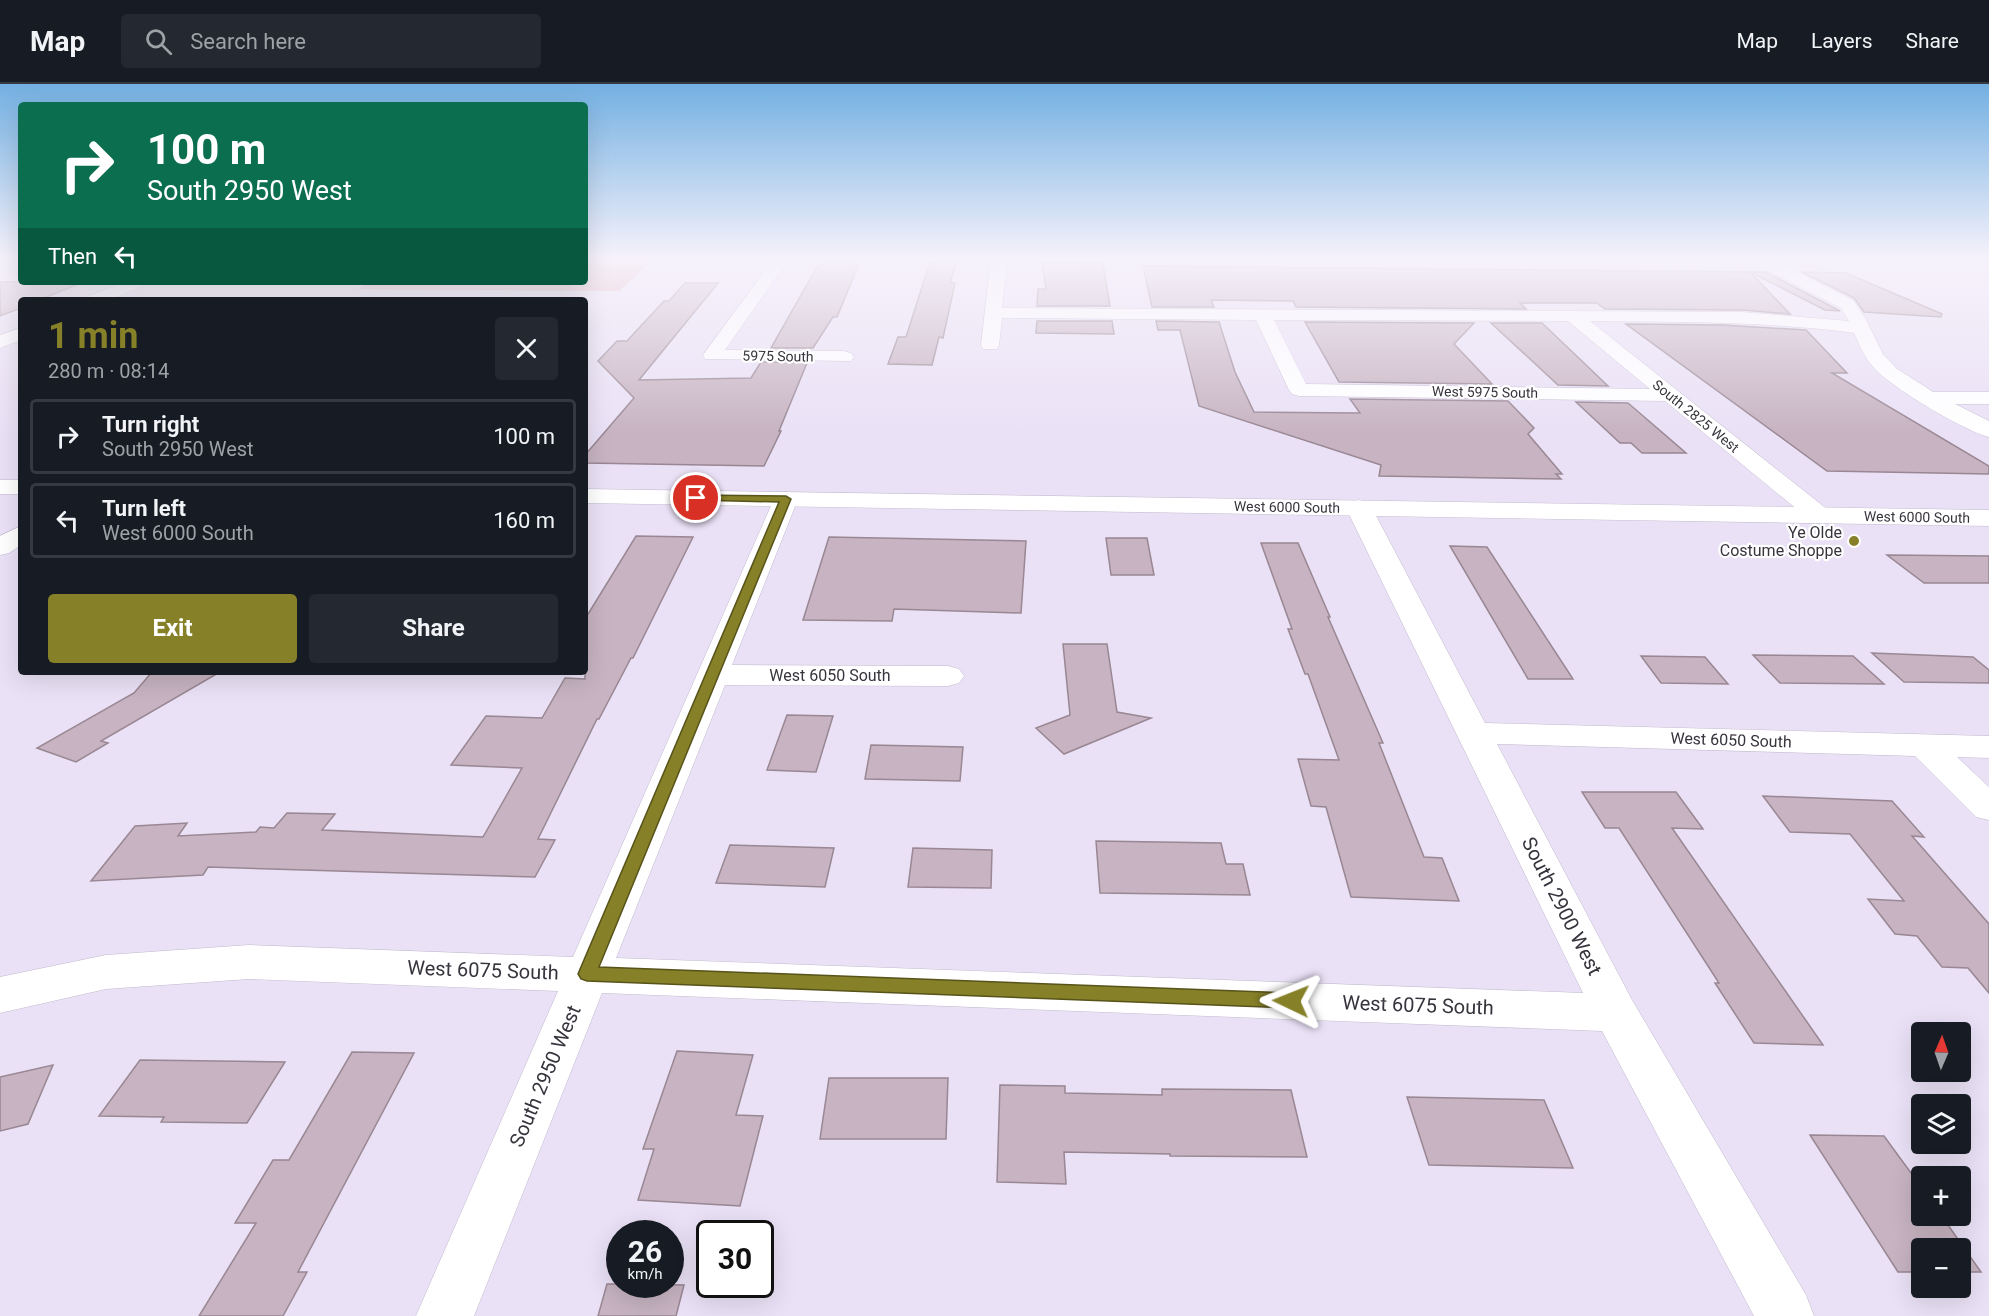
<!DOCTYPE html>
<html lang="en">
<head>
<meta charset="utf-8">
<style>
	:root { --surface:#171b24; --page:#242831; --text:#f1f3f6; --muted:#9ea1a6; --line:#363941; --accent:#868028 }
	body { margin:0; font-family:Roboto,sans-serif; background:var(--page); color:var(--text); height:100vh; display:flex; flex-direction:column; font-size:22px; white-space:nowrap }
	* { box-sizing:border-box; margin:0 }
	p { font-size:20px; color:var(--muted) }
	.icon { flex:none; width:33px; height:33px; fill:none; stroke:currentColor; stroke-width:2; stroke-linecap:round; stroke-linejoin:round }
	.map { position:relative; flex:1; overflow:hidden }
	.side { position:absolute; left:18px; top:213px; width:570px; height:378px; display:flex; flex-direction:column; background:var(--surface); border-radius:6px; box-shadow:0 6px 24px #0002 }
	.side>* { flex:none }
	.top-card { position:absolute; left:18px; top:18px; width:570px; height:183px; border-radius:6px; box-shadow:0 6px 24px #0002; background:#0b6e4f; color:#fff; overflow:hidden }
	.needle { width:39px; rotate:2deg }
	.fabs { position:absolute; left:1911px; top:938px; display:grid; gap:12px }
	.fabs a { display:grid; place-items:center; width:60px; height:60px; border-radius:6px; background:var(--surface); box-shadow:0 6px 24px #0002; font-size:30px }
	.speed { position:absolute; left:606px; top:1136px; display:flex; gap:12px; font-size:30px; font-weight:700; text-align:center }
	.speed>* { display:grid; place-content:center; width:78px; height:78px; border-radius:50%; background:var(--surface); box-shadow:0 6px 24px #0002; line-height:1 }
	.speed small { font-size:15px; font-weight:400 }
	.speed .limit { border:3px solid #111; border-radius:9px; background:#fff; color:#111 }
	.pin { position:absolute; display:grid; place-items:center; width:51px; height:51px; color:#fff; margin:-26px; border:3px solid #fff; border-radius:50%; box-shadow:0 2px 6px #0007 }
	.me { position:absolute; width:66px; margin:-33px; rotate:272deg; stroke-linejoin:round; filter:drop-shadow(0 0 4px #0008) }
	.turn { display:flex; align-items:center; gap:21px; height:126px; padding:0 30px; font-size:27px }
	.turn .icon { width:78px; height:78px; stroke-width:2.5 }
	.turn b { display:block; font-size:42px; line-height:51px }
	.then { display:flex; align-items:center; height:57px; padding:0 30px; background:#0003; gap:12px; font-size:22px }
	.round { display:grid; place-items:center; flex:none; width:63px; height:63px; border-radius:6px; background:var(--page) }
	.head { display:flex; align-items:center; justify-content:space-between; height:102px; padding:0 30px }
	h1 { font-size:36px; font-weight:700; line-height:45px; color:var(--accent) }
	.action { display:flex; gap:12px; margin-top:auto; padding:12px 30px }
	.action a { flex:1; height:69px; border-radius:6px; background:var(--accent); color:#fff; font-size:24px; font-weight:700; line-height:69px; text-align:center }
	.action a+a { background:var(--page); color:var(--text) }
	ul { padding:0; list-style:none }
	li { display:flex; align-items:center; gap:18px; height:75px; margin:0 12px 9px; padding:0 18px; border:3px solid var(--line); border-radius:6px }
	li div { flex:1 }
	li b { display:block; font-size:22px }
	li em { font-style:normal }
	header { display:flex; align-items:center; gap:36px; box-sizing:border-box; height:84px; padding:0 30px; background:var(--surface); border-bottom:2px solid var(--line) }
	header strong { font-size:28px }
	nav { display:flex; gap:33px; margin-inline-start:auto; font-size:21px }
	.search { width:420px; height:54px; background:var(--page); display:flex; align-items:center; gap:15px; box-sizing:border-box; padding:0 21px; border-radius:6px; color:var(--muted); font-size:22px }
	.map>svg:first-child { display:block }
</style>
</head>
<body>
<header>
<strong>Map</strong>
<div class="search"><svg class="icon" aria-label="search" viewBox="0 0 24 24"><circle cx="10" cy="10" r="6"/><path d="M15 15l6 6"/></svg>Search here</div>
<nav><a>Map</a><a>Layers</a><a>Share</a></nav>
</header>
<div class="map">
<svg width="1989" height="1232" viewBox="0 0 1989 1232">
	<rect width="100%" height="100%" fill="#eae1f6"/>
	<path fill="#e4a6af" d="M585,176H653L619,207L358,205L369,198H585Z"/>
	<g fill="#c7b3c1" stroke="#998793" stroke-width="1.5">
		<path d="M824,177H860L837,233H833L813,264H771L817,183H820Z"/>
		<path d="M930,178H957L950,199H955L943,254L939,253L932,281L888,280L898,253H906Z"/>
		<path d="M1042,179L1103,180L1110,222H1037L1038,205H1046Z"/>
		<path d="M1143,182L1750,188L1790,230L1743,226L1605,225L1597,219H1520L1526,225L1296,223L1293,217L1211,216L1214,223H1152Z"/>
		<path d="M1750,188H1766L1840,227L1825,226Z"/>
		<path d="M1802,188L1846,189L1942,230L1941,233L1864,228L1854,214Z"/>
		<path d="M0,198H81V199L39,216H21V224L0,232Z"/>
		<path d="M685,199H718L639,296L751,294L761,278L807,279L779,347H781L764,382L585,379V371L634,314L598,277L617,257H627L664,217H669Z"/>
		<path d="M1037,237H1112L1114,250L1036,249Z"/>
		<path d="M1156,237L1219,238L1235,288L1254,328L1360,329L1350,315L1508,317L1534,344L1528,350L1562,390H1556L1561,395L1379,392L1381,381L1199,322L1180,246H1158Z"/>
		<path d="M1305,238L1474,239L1454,260L1492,300L1339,298Z"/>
		<path d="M1491,239H1542L1608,302L1558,301Z"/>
		<path d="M1626,240L1722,241L1806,246L1847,289H1832L1989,382V390L1827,387Z"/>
		<path d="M1576,318L1628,319L1686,369H1642L1631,359H1620Z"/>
		<path d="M636,452L693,453L633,574H631L599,635H597L538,755L555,756L535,793L208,783L203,791L91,797L135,742L187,739L178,752L256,748L260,743L274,744L287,729L335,730L322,746L483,753L522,684L451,681L486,632L542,634L565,594L585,595V535Z"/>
		<path d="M829,453L1026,457L1021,529L894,525L892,537L803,536Z"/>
		<path d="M1106,454H1147L1154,491H1111Z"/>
		<path d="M1261,459H1298L1330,533H1328L1383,659H1379L1424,773L1442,774L1459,817L1351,813L1326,723L1311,722L1298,675L1339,676L1308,590H1305L1288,545H1292Z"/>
		<path d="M1450,462L1487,463L1573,595H1528Z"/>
		<path d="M1887,471L1989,472V499H1924Z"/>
		<path d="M1063,560H1107L1117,628L1151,634L1064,670L1036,644L1070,631Z"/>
		<path d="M1872,569L1973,573L1989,586V599L1904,598Z"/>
		<path d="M1753,571L1853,572L1884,600L1780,599Z"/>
		<path d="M1641,572L1705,573L1728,600L1661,599Z"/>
		<path d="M152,588H220L101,657L108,659L76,678L37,664L134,609Z"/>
		<path d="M787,631L833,632L816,688L767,686Z"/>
		<path d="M871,661L963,663L960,697L865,695Z"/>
		<path d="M1582,708H1676L1703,745L1672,744L1823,961L1754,959L1715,899H1719L1619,744H1605Z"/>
		<path d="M1763,712L1892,717L1924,753L1912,752L1989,840V909L1968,884L1942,883L1917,852L1895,850L1868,815L1904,817L1850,750L1790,748Z"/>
		<path d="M1096,757L1221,759L1226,780H1243L1250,811L1100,809Z"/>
		<path d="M730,761L766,762L834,764L825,803L716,799Z"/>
		<path d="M913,764L992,766L991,804L908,803Z"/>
		<path d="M677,967L753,971L736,1031L763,1032L740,1122L638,1116L654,1065H643Z"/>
		<path d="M352,968L414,969L298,1188H307L283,1232H199L256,1139H235L273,1076H289Z"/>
		<path d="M140,976L285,978L247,1039L161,1038L164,1033L99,1032Z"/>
		<path d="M53,981L28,1040L0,1047V993Z"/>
		<path d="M829,994H948L946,1055H820Z"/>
		<path d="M1000,1001L1065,1002V1009L1162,1011V1005L1291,1006L1307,1073L1170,1072V1070L1064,1068L1066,1100L997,1098Z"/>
		<path d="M1407,1013L1544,1016L1573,1084L1429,1081Z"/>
		<path d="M1810,1051L1884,1052L1922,1104V1131H1941L1981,1188H1960V1164H1922V1188H1898Z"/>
		<path d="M607,1200H620L684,1201L676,1232H598Z"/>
	</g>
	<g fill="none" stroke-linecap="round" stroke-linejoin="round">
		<g stroke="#c1b9cd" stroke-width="1">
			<g id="minor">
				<path d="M773,176H788L725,266L844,267L851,269L854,273L851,277L705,275L703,271Z"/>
				<path d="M991,176H1007L1002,224L1743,228L1849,237L1841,224L1762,183L1526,181L1519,176H1773L1853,216L1865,234L1883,270L1897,285L1924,302L1933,308H1989V320H1955L1989,337V353C1963,346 1894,305 1875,285C1865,275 1860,262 1854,249C1766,237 1678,238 1590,237L1828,426L1832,431L1828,436L1819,439L1810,436L1665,317L1299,312L1292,310L1289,306L1256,236L1002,234L999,261L997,265H983L981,261ZM1274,236L1568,237L1650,305L1306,300Z"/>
				<path d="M786,408L795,410L798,415L732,581L948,582L959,585L964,592L959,599L948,602L725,601L616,874L1583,909L1346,424L1350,419L1359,416L1368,419L1372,424L1485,639L1989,652V674L1957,673L1989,703V736L1976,733L1915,672L1497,660L1632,916L1806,1211L1814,1232H1754L1602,947L602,909L474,1232H416L558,907L249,895L106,905L0,929V893L106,871L249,861L573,873L774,415L777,410Z"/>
				<path d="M21,442V461L9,469L0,471V452Z"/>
			</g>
		</g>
		<g stroke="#c1b9cd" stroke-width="1">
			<g id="tertiary">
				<path d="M124,198H146L144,201L110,216H88L90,212Z"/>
				<path d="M21,244V256L0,264V251Z"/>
				<rect x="0" y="396" width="21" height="14"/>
				<path d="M585,405L1989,426V442L585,419Z"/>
			</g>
		</g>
		<use href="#minor" fill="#fff" fill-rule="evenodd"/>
		<use href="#tertiary" fill="#fff" fill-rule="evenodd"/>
	</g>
	<linearGradient id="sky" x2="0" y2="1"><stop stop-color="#73b0e2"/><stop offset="0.5" stop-color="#f6f2fb"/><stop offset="1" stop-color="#f6f2fb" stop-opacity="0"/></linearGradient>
	<rect width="1989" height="349" fill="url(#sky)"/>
	<path fill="#868028" stroke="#57531a" stroke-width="1.5" d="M696,411L786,412L791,415L599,883L1291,909L1298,911L1301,917L1298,922L1291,924L587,897L581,895L578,890L779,418L693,416L691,414Z"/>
	<circle fill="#868028" stroke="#fff" stroke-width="2" cx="1854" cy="457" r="6"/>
	<g text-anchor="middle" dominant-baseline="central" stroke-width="4.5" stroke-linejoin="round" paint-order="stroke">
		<g font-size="14" fill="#38343d" stroke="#fff">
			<text transform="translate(778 272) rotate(1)">5975 South</text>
			<text transform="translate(1485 308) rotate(1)">West 5975 South</text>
			<text transform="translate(1696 332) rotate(39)">South 2825 West</text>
			<text transform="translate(1287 423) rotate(1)">West 6000 South</text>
			<text transform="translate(1917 433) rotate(1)">West 6000 South</text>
		</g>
		<g font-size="16" fill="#38343d" stroke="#fff" text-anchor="end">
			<text x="1842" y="448">Ye Olde<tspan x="1842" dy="18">Costume Shoppe</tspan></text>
		</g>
		<g font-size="16" fill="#38343d" stroke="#fff">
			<text x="830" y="591">West 6050 South</text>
			<text transform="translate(1731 656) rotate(2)">West 6050 South</text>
		</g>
		<g font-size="20" fill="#38343d" stroke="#fff">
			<text transform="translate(1562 822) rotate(63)">South 2900 West</text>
			<text transform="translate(483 886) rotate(2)">West 6075 South</text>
			<text transform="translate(1418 921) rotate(2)">West 6075 South</text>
			<text transform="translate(545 992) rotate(-67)">South 2950 West</text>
		</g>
	</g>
</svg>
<div class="fabs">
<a><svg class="needle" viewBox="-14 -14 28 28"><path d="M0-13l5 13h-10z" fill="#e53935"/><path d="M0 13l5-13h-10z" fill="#9ea1a6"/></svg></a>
<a><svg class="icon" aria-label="layers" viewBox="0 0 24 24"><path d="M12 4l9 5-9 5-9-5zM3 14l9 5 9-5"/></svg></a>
<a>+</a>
<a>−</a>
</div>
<div class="speed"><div>26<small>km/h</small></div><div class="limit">30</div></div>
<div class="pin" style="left:696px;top:414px;background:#d93025"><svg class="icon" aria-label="arrive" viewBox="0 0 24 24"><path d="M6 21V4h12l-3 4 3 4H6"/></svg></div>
<svg class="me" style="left:1291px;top:917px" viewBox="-20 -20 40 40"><path d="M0-17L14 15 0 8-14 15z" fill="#868028" stroke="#fff" stroke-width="4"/></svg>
<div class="top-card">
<div class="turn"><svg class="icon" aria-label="right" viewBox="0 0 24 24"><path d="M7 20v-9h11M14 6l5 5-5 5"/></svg><div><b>100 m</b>South 2950 West</div></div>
<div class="then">Then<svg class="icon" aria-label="left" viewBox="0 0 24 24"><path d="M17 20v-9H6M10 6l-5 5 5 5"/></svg></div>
</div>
<section class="side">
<div class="head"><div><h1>1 min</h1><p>280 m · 08:14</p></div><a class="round"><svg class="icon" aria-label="close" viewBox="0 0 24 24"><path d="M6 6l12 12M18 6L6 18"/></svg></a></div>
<ul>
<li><svg class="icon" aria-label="right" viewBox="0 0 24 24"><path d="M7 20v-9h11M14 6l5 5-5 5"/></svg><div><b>Turn right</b><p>South 2950 West</p></div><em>100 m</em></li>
<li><svg class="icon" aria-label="left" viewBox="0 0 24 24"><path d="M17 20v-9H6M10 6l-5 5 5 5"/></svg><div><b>Turn left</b><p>West 6000 South</p></div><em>160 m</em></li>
</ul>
<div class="action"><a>Exit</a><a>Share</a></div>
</section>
</div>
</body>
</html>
